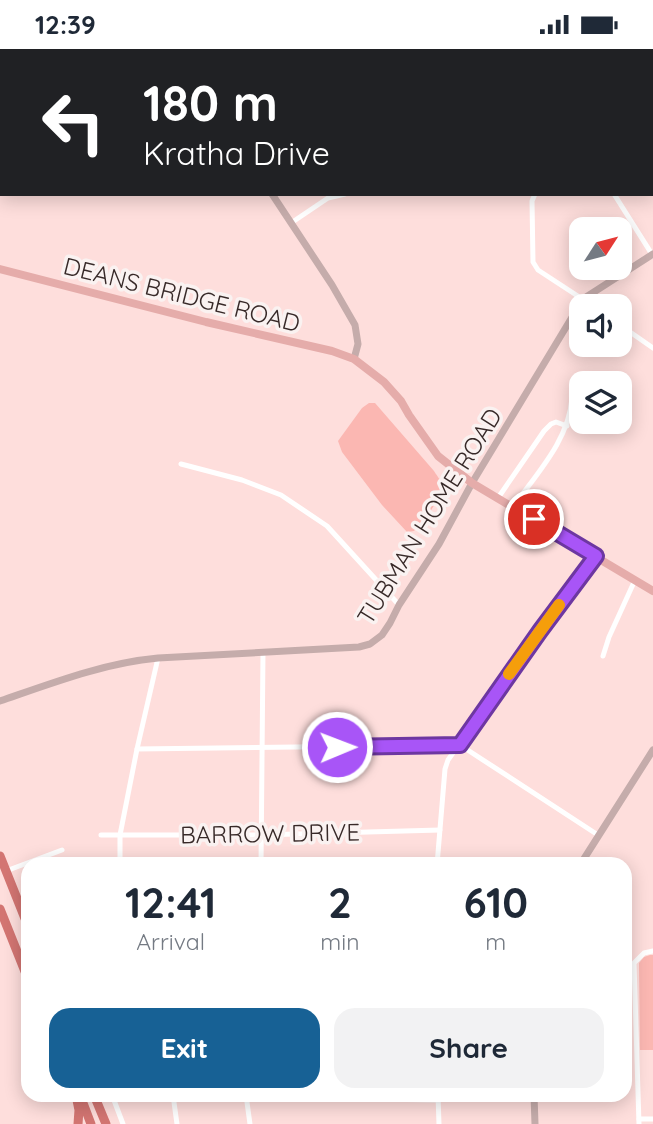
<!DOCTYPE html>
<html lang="en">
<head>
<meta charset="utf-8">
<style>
	:root { --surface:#fff; --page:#f2f2f3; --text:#1f2937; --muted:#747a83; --accent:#176195 }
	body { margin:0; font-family:Quicksand,sans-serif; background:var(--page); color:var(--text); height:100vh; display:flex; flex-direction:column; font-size:26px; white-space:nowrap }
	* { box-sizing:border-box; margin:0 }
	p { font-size:23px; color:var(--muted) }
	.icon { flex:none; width:38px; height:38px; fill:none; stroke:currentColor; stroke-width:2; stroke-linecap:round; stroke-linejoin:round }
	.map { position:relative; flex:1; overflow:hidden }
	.side { position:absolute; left:21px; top:808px; width:611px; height:245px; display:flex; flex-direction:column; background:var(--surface); border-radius:21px; box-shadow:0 4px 18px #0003 }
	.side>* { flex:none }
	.guide { position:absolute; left:0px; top:0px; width:654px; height:147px; box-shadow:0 4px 18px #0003; background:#202124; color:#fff; overflow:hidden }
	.needle { width:46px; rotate:54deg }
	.controls { position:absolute; left:569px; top:168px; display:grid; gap:14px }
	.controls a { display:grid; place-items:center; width:63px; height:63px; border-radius:14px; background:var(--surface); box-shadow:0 4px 18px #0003; font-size:35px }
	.pin { position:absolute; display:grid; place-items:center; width:60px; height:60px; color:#fff; margin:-30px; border:4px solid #fff; border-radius:50%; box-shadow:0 2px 7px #0007 }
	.me { position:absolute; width:77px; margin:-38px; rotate:89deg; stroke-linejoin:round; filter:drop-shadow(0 0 5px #0008) }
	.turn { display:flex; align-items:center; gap:24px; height:147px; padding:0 28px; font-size:32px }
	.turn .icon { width:91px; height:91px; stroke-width:2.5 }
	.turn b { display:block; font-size:49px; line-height:60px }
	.eta { display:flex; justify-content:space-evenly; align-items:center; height:119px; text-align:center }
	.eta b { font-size:42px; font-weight:700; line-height:49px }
	.action { display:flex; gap:14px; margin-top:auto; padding:14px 28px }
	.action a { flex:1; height:80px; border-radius:21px; background:var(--accent); color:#fff; font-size:28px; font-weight:700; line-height:80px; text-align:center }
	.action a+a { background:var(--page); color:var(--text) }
	.status { display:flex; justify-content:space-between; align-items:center; height:49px; padding:0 35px; background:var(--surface); direction:ltr }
	.status svg { height:19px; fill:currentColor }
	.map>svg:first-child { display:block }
</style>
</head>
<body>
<div class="status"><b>12:39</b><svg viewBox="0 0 49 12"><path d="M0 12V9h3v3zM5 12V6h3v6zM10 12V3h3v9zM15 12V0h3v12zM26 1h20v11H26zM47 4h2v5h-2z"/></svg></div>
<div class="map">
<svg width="653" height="1075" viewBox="0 0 653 1075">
	<rect width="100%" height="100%" fill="#fededc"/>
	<g fill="#fbb7b2">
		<path d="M369,354H375L434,422C437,427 442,432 442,438C442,450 422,473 414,482L407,483L382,456L342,403L338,392L362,359Z"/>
		<path d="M650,906H653V1001H640L639,914L644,908Z"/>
	</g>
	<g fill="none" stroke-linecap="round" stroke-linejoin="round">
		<g stroke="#fff" stroke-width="5">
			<path d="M339,0L340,2"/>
			<path d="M401,0V2"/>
			<path d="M455,0L456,2"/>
			<path d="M522,0L523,2"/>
			<path d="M634,0L635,2"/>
			<path d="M74,2L78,0"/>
			<path d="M431,2L439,0"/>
			<path d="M642,2L645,0"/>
			<path d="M0,33L2,32"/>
			<path d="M535,145L532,152L533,213L538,221L593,257"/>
			<path d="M614,145L653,207"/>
			<path d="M291,174L328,149L345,145"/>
			<path d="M620,276L653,299"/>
			<path d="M181,415L242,431L281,446L327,477L399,556"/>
			<path d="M498,449L544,382L551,375L556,373L567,377"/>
			<path d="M513,458C537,424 569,391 572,349"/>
			<path d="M603,607L609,588L635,531"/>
			<path d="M137,700L460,696L598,786"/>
			<path d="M101,786H260L440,781"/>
			<path d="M120,816V786L137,700L158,609"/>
			<path d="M261,816L263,603"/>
			<path d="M437,816L445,720L448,711L540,581L596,507"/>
			<path d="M6,822L62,801"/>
			<path d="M112,1046L123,1075"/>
			<path d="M173,1046L177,1075"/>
			<path d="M246,1046L250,1075"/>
			<path d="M438,1046L439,1075"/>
			<path d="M174,1049H311L438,1051"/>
			<path d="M639,1070H653"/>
			<path d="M639,1075L634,914L644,904L653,902"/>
		</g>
		<g stroke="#c5acab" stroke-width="7">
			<path d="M179,0L180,2"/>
			<path d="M272,145L332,236L355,276L358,295L354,310"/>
			<path d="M0,652C52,634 104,614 158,609L359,598L370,595L382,586L390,574L399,556L439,495L472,434L583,250L653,205"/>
			<path d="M580,816L653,701"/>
			<path d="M534,1046L535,1075"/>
		</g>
		<path stroke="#e5acaa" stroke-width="8" d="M0,220L206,273L332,302L354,310L384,333L401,352L409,366L438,407L472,434L653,542"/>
		<g stroke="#d37572" stroke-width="9">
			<path d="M0,807L28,877"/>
			<path d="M0,860L28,930"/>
			<path d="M80,1046L91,1075"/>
			<path d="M94,1046L106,1075"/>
			<path d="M77,1051L79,1061L78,1075"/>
		</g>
	</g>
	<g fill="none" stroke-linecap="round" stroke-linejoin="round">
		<g stroke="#6d37a1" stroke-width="18">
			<path id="route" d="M337,698L460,696L540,582L596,507L534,470"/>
		</g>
		<use href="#route" stroke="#a855f7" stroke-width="12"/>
		<path stroke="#f59e0b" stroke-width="12" d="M509,625L559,556"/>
	</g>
	<g text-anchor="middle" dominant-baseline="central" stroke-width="7" stroke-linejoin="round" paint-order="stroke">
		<g font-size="24" fill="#372928" stroke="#faf2f1">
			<text transform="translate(182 245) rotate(14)">DEANS BRIDGE ROAD</text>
			<text transform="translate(429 467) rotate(-58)">TUBMAN HOME ROAD</text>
			<text transform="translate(270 784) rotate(-1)">BARROW DRIVE</text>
		</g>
	</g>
</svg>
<div class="controls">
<a><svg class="needle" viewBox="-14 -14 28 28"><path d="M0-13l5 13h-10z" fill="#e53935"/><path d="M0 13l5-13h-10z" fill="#747a83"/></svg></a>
<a><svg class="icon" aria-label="sound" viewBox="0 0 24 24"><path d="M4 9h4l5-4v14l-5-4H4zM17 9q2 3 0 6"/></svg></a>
<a><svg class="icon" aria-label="layers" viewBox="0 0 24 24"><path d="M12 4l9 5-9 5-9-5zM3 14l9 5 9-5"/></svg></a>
</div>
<div class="pin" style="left:534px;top:470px;background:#d93025"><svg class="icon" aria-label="arrive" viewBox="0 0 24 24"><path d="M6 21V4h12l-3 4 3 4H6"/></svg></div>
<svg class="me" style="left:337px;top:698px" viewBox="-20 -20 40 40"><circle r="17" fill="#a855f7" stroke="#fff" stroke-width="3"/><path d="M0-11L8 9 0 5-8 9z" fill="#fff"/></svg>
<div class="guide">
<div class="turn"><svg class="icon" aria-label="left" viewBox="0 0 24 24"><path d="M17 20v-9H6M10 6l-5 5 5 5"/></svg><div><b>180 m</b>Kratha Drive</div></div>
</div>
<section class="side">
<div class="eta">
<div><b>12:41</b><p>Arrival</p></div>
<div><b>2</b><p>min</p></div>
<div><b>610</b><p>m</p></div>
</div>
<div class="action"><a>Exit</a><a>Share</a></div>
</section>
</div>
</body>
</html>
